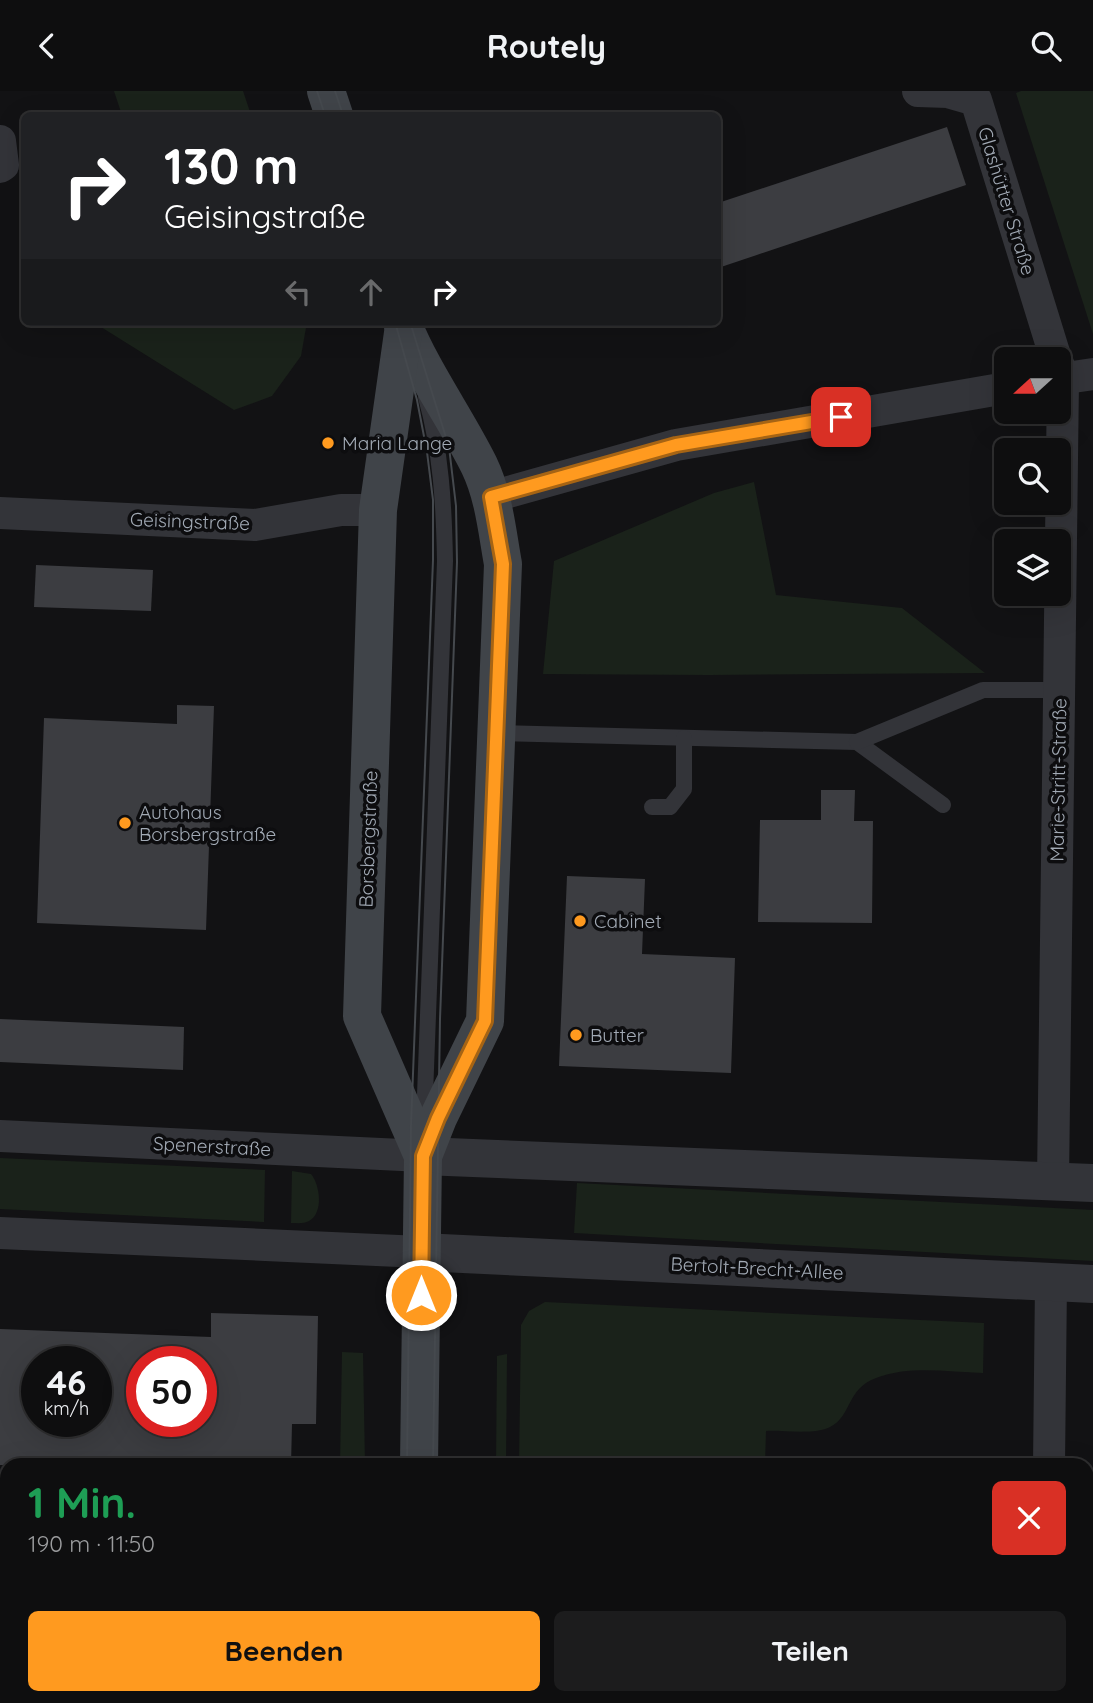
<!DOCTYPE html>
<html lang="de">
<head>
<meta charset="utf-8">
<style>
	:root { --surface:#0e0e0f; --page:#1c1c1d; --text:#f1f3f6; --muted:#9b9c9e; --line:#2e2e2f; --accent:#ff9a1f }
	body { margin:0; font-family:Quicksand,sans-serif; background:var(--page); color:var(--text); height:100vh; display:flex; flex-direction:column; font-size:26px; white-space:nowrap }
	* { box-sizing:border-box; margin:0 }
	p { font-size:23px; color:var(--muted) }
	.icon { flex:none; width:38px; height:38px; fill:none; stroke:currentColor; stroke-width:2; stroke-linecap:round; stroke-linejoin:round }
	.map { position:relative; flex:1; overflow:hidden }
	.details { position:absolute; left:0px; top:1367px; width:1094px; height:247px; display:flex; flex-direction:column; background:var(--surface); border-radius:21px 21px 0 0; box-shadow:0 7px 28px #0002,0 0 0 2px var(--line) }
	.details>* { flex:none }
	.hud { position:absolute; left:21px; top:21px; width:700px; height:214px; border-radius:10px; box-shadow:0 7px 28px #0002,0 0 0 2px var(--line); background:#202124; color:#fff; overflow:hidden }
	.needle { width:46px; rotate:249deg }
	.fabs { position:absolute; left:994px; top:256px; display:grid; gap:14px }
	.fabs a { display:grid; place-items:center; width:77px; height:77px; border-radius:10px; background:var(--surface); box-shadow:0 7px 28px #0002,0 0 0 2px var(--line); font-size:35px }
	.speed { position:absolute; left:21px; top:1255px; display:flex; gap:14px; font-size:35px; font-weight:700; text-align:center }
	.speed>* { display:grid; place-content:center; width:91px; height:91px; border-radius:50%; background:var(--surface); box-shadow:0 7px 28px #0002,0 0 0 2px var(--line); line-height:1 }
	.speed small { font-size:18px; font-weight:400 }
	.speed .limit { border:10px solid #d22; background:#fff; color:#111 }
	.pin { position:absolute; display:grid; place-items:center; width:60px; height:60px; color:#fff; margin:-30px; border-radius:14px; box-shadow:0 4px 10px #0006 }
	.me { position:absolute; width:77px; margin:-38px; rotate:0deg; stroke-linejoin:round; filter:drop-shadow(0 0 5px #0008) }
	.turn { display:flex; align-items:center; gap:24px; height:147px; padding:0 28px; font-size:32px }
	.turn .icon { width:91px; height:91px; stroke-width:2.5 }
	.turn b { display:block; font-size:49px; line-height:60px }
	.lanes { display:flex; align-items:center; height:66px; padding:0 28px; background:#0003; justify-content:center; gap:35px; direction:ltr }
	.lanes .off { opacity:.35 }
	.round { display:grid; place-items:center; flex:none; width:74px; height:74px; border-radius:10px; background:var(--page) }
	.headline { display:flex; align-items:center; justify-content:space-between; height:119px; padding:0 28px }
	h1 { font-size:42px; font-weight:700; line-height:52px; color:#1e9e55 }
	.action { display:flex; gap:14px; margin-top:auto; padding:14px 28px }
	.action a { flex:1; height:80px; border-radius:10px; background:var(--accent); color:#111; font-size:28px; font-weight:700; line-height:80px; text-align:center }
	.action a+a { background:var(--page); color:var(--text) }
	header { display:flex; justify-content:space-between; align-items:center; height:91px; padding:0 28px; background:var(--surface); font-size:32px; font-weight:700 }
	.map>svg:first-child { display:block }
</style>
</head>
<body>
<header><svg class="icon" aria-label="back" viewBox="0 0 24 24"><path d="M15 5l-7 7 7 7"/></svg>Routely<svg class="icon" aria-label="search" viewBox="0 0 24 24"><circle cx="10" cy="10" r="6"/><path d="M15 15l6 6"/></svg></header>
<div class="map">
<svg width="1093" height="1612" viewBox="0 0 1093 1612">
	<rect width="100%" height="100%" fill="#121214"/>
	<g fill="#1a221a">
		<path d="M114,0H243L251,24H122Z"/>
		<path d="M1021,0H1093V243L1016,2Z"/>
		<path d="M93,231H307L301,265L272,305L234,319Z"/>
		<path d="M754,391L776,504L902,517L985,582L709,584L543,583L554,470L714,402Z"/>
		<path d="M0,1067L265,1079L264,1131L0,1118Z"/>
		<path d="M292,1080L311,1083C320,1094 324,1122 309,1130C304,1133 297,1132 291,1132Z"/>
		<path d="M577,1092L1093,1119V1170L574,1142Z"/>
		<path d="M545,1211L984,1232L983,1282C949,1281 909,1274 876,1287C846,1298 852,1325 830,1336C816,1344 782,1339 766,1340L765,1374H519L521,1234L529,1220Z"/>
		<path d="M342,1261L363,1262L365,1374H340Z"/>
		<path d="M507,1263L506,1374H496L497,1265Z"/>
		<path d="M518,1606H719V1612H517Z"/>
	</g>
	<g fill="#3c3d41" fill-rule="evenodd">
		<path d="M947,36L966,94L718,177V112Z"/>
		<path d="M36,474L153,479L151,520L34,516Z"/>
		<path d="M177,614L214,615L206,839L37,832L44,627L177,633Z"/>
		<path d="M821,699H855L854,730H873L872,832L758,831L760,729H821Z"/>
		<path d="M567,785L645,788L642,863L735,867L731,982L559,975Z"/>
		<path d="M0,928L184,936L183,979L0,971Z"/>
		<path d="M211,1222L318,1225L316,1333H292L291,1374H0V1238L211,1246ZM37,1270H96V1330H37ZM142,1270H201V1330H142Z"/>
	</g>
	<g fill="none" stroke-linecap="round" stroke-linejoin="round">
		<g stroke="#333439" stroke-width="16">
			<path d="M497,642L857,651L943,714"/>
			<path d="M857,651L983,599H1059"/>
			<path d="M652,716H670L684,698V647"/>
			<path d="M424,1031L445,470C444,414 441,360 426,306"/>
			<path d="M847,1612V1606"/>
		</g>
		<g stroke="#333439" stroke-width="32">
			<path d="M918,0L948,1L976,9L1056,268"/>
			<path d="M0,50L3,74L0,76"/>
			<path d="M1059,288L1093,283"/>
			<path d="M491,406L676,354L1006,297"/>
			<path d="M0,422L255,434L341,419H378"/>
			<path d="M0,1045L423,1065"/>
			<path d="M1053,1090L1063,288L1059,275"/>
			<path d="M0,1142L421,1161"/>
			<path d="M1049,1374L1051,1191"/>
			<path d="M1046,1612V1606"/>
		</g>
		<g stroke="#333439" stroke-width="38">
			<path d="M423,1065L1093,1092"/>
			<path d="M421,1161L1093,1193"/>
		</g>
		<g stroke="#404449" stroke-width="38">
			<path d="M326,0L334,24"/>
			<path d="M402,231C422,281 455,326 479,374C494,405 497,440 503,473L485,930L438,1027L423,1065L419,1374"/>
			<path d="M404,235L378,419L362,925L423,1065"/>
			<path d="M416,1612L417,1606"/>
		</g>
		<g stroke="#45494e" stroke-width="2">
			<path d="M317,0L325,24"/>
			<path d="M335,0L343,24"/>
			<path d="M395,231L417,309L427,361L433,409V469L411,1034L407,1374"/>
			<path d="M410,231L449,356L456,415L457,471L440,928L433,1374"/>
			<path d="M405,1612V1606"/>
			<path d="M430,1612V1606"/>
		</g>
	</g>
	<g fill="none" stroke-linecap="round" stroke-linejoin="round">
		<g stroke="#a66414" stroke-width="18">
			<path id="route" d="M421,1204L423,1065L438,1027L485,930L503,473L491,406L676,354L841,326"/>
		</g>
		<use href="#route" stroke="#ff9a1f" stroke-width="12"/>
	</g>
	<g fill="#ff9a1f" stroke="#0d0d0f" stroke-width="2.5">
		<circle cx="328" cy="352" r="7"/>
		<circle cx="125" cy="732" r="7"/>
		<circle cx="580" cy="830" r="7"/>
		<circle cx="576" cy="944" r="7"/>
	</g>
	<g text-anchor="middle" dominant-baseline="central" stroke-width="7" stroke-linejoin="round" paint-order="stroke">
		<g font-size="19" fill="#a2aab5" stroke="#0d0d0f">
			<text transform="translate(1007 110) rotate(73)">Glashütter Straße</text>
			<text transform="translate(190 430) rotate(2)">Geisingstraße</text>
			<text transform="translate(1058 689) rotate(-89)">Marie-Stritt-Straße</text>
			<text transform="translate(368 748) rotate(-88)">Borsbergstraße</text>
			<text transform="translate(212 1055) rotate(3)">Spenerstraße</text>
			<text transform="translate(757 1177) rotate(3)">Bertolt-Brecht-Allee</text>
		</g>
		<g font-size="19" fill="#a2aab5" stroke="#0d0d0f" text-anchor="start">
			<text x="342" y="352">Maria Lange</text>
			<text x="139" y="721">Autohaus<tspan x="139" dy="22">Borsbergstraße</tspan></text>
			<text x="594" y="830">Cabinet</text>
			<text x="590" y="944">Butter</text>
		</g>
	</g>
</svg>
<div class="fabs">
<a><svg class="needle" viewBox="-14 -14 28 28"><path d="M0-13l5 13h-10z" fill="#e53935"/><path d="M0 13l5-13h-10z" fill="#9b9c9e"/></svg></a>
<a><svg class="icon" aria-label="search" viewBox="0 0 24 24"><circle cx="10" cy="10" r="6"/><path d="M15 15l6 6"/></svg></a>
<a><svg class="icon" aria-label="layers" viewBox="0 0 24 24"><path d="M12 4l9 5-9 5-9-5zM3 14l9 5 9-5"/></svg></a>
</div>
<div class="speed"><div>46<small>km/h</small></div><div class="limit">50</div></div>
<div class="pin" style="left:841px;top:326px;background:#d93025"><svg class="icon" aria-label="arrive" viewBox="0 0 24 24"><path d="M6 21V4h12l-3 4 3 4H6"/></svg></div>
<svg class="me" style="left:421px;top:1204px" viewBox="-20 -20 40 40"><circle r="17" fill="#ff9a1f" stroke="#fff" stroke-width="3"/><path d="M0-11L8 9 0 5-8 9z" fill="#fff"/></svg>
<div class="hud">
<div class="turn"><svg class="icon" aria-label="right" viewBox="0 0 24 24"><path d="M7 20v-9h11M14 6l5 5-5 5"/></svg><div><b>130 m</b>Geisingstraße</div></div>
<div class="lanes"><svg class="icon off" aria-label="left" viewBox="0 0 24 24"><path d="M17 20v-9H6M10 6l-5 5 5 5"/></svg><svg class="icon off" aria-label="ahead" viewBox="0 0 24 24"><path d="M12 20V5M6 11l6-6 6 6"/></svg><svg class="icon" aria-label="right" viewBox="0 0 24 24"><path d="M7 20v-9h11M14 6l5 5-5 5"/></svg></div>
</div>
<section class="details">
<div class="headline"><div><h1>1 Min.</h1><p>190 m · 11:50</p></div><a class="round" style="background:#d93025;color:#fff"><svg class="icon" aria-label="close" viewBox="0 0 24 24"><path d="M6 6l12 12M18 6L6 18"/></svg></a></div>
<div class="action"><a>Beenden</a><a>Teilen</a></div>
</section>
</div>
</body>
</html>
